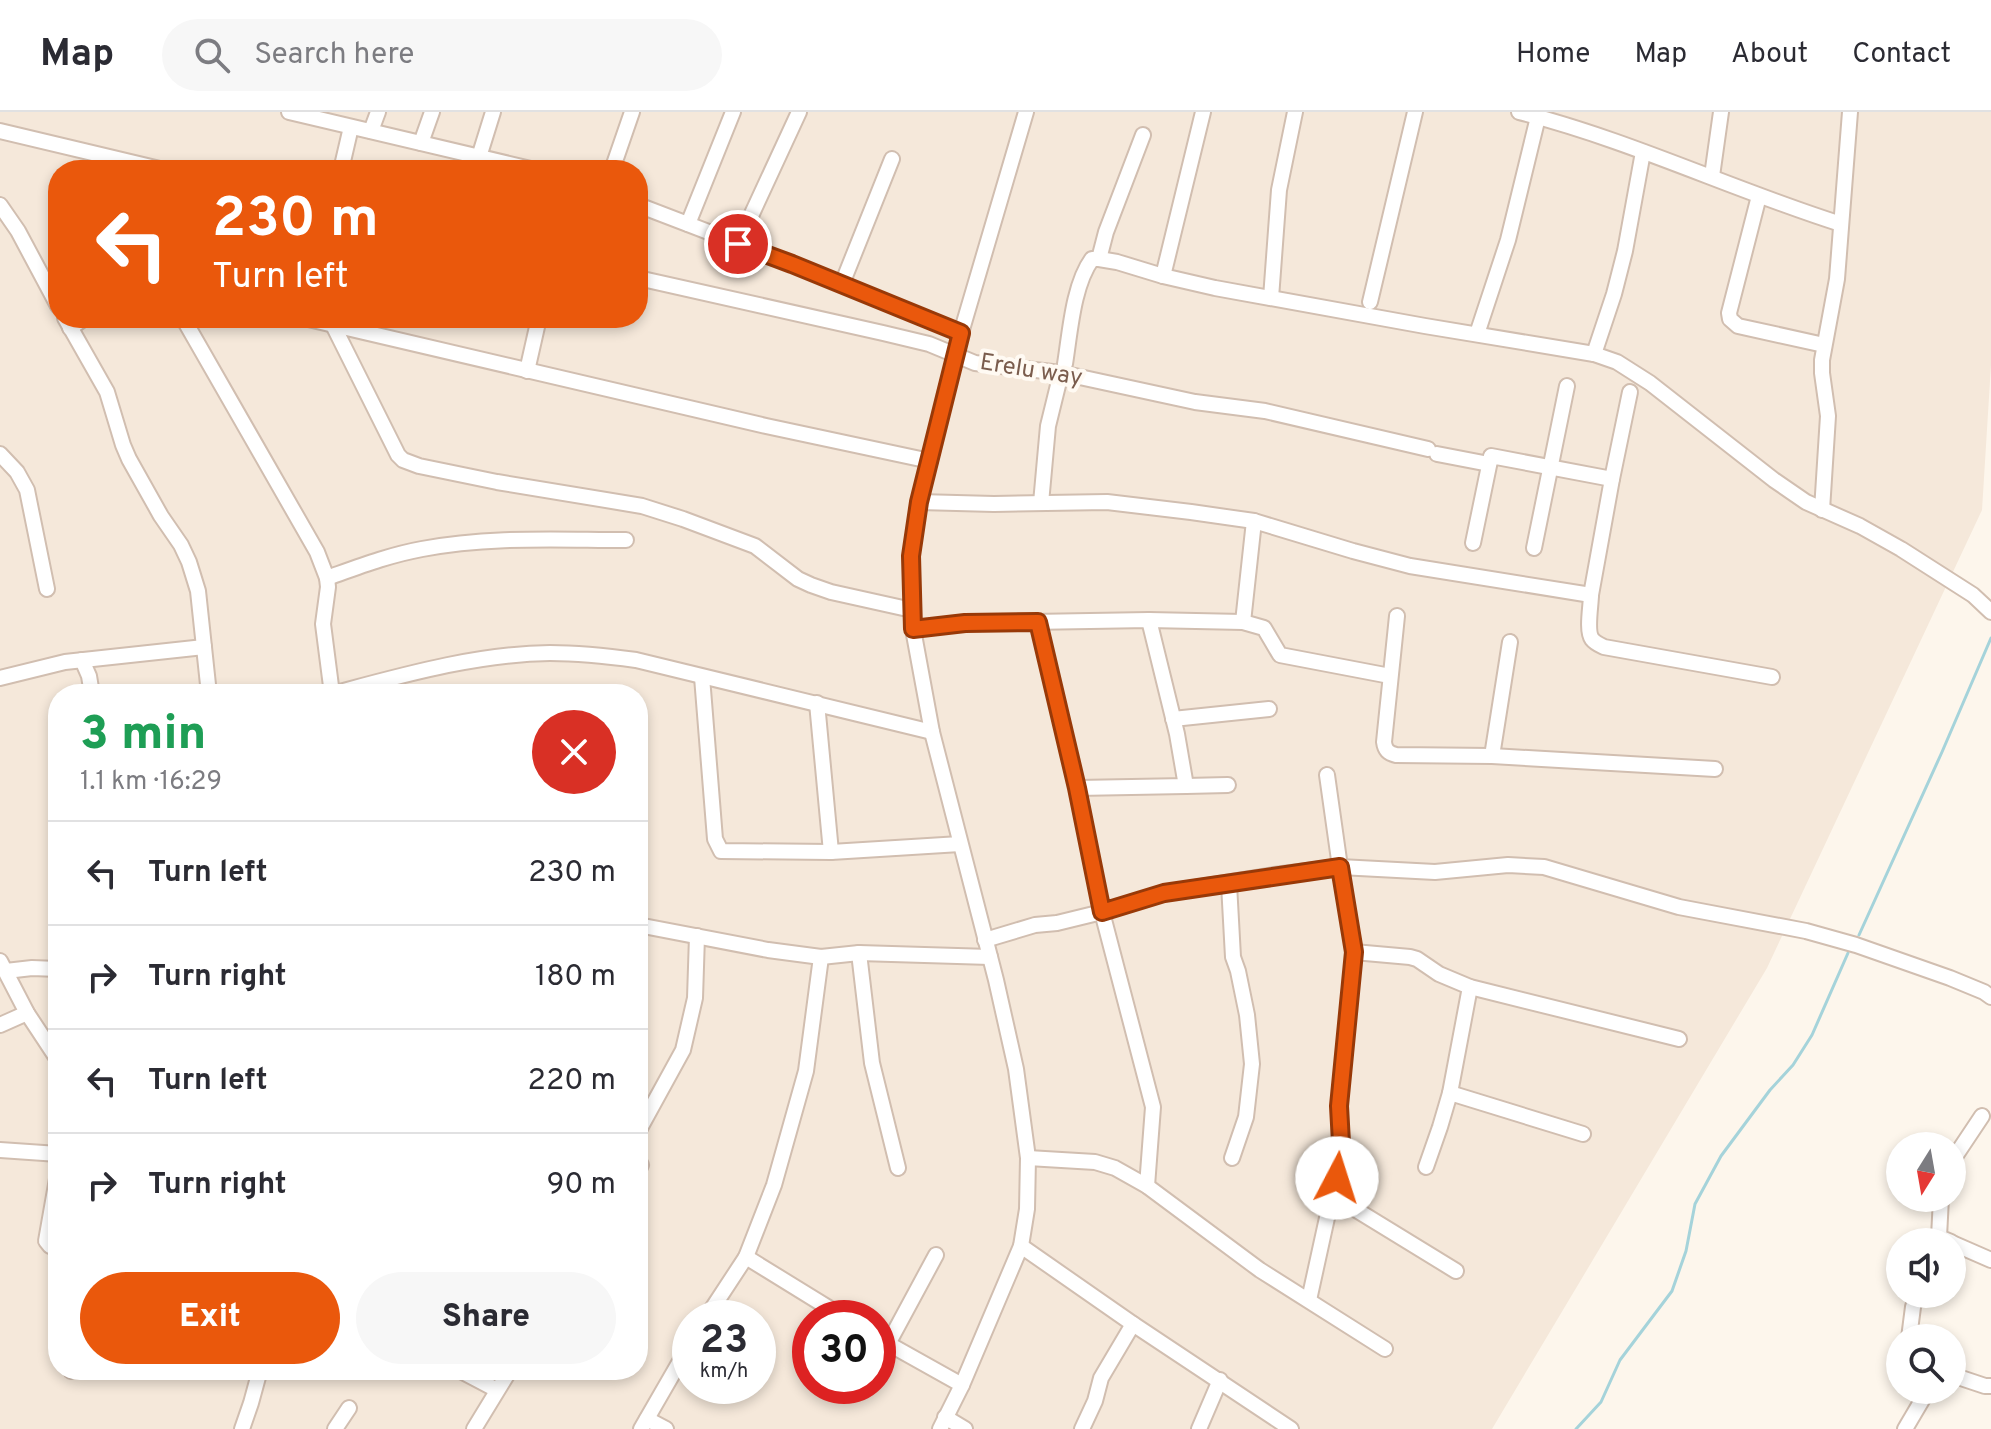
<!DOCTYPE html>
<html lang="en">
<head>
<meta charset="utf-8">
<style>
	:root { --surface:#fff; --page:#f7f7f7; --text:#2b2b33; --muted:#7c7c81; --line:#e1e1e2; --accent:#ea580c }
	body { margin:0; font-family:Overpass,sans-serif; background:var(--page); color:var(--text); height:100vh; display:flex; flex-direction:column; font-size:30px; white-space:nowrap }
	* { box-sizing:border-box; margin:0 }
	p { font-size:26px; color:var(--muted) }
	.icon { flex:none; width:44px; height:44px; fill:none; stroke:currentColor; stroke-width:2; stroke-linecap:round; stroke-linejoin:round }
	.map { position:relative; flex:1; overflow:hidden }
	.details { position:absolute; left:48px; top:572px; width:600px; height:696px; display:flex; flex-direction:column; background:var(--surface); border-radius:32px; box-shadow:0 4px 12px #0003 }
	.details>* { flex:none }
	.top-card { position:absolute; left:48px; top:48px; width:600px; height:168px; border-radius:32px; box-shadow:0 4px 12px #0003; background:#ea580c; color:#fff; overflow:hidden }
	.needle { width:52px; rotate:191deg }
	.tools { position:absolute; left:1886px; top:1020px; display:grid; gap:16px }
	.tools a { display:grid; place-items:center; width:80px; height:80px; border-radius:50%; background:var(--surface); box-shadow:0 4px 12px #0003; font-size:40px }
	.speed { position:absolute; left:672px; top:1188px; display:flex; gap:16px; font-size:40px; font-weight:700; text-align:center }
	.speed>* { display:grid; place-content:center; width:104px; height:104px; border-radius:50%; background:var(--surface); box-shadow:0 4px 12px #0003; line-height:1 }
	.speed small { font-size:20px; font-weight:400 }
	.speed .limit { border:12px solid #d22; background:#fff; color:#111 }
	.pin { position:absolute; display:grid; place-items:center; width:68px; height:68px; color:#fff; margin:-34px; border:4px solid #fff; border-radius:50%; box-shadow:0 2px 8px #0007 }
	.me { position:absolute; width:88px; margin:-44px; rotate:5deg; stroke-linejoin:round; filter:drop-shadow(0 0 6px #0008) }
	.turn { display:flex; align-items:center; gap:28px; height:168px; padding:0 32px; font-size:36px }
	.turn .icon { width:104px; height:104px; stroke-width:2.5 }
	.turn b { display:block; font-size:56px; line-height:68px }
	.round { display:grid; place-items:center; flex:none; width:84px; height:84px; border-radius:42px; background:var(--page) }
	.summary { display:flex; align-items:center; justify-content:space-between; height:136px; padding:0 32px }
	h1 { font-size:48px; font-weight:800; line-height:60px; color:#1e9e55 }
	.primary-button { display:flex; gap:16px; margin-top:auto; padding:16px 32px }
	.primary-button a { flex:1; height:92px; border-radius:48px; background:var(--accent); color:#fff; font-size:32px; font-weight:800; line-height:92px; text-align:center }
	.primary-button a+a { background:var(--page); color:var(--text) }
	ul { padding:0; list-style:none }
	li { display:flex; align-items:center; gap:24px; height:104px; padding:0 32px; border-top:2px solid var(--line) }
	li div { flex:1 }
	li b { display:block; font-size:30px }
	li em { font-style:normal }
	header { display:flex; align-items:center; gap:48px; box-sizing:border-box; height:112px; padding:0 40px; background:var(--surface); border-bottom:2px solid var(--line) }
	header strong { font-size:38px }
	nav { display:flex; gap:44px; margin-inline-start:auto; font-size:28px }
	.search { width:560px; height:72px; background:var(--page); display:flex; align-items:center; gap:20px; box-sizing:border-box; padding:0 28px; border-radius:44px; color:var(--muted); font-size:30px }
	.map>svg:first-child { display:block }
</style>
</head>
<body>
<header>
<strong>Map</strong>
<div class="search"><svg class="icon" aria-label="search" viewBox="0 0 24 24"><circle cx="10" cy="10" r="6"/><path d="M15 15l6 6"/></svg>Search here</div>
<nav><a>Home</a><a>Map</a><a>About</a><a>Contact</a></nav>
</header>
<div class="map">
<svg width="1991" height="1317" viewBox="0 0 1991 1317">
	<rect width="100%" height="100%" fill="#fdf6ec"/>
	<path fill="#f5e8da" fill-rule="evenodd" d="M0,0H1991V253L1982,398L1767,856L1492,1317H0ZM58,58H638V206H58ZM58,582H638V1258H58ZM690,1206H758V1274H690ZM810,1206H878V1274H810Z"/>
	<g fill="none" stroke-linecap="round" stroke-linejoin="round">
		<g stroke="#a5d3da" stroke-width="3">
			<path d="M1859,823L1942,640L1991,526"/>
			<path d="M1576,1317L1601,1290L1620,1248L1672,1179L1686,1139L1695,1092L1721,1044L1770,978L1793,953L1812,923L1848,841"/>
		</g>
		<g stroke="#d1beb0" stroke-width="18">
			<g id="minor">
				<path d="M289,0L535,58"/>
				<path d="M1519,0C1630,28 1733,78 1841,112"/>
				<path d="M0,19L164,58"/>
				<path d="M371,19L378,0"/>
				<path d="M421,31L432,0"/>
				<path d="M479,45L493,0"/>
				<path d="M341,58L351,15"/>
				<path d="M612,58L632,0"/>
				<path d="M1712,64L1721,0"/>
				<path d="M1759,84L1729,201L1730,207L1738,214L1824,233"/>
				<path d="M0,93L18,119L58,194"/>
				<path d="M638,93L792,152L961,221"/>
				<path d="M688,112L733,0"/>
				<path d="M738,132L799,0"/>
				<path d="M1099,147L1117,150L1163,164L1215,176L1425,214L1594,242L1617,250L1650,271L1774,368L1806,390L1860,414L1901,437L1973,483L1991,500"/>
				<path d="M1163,164L1203,0"/>
				<path d="M638,166L883,221L929,232L975,251L1061,261L1195,290L1265,299L1428,337"/>
				<path d="M842,172L892,47"/>
				<path d="M1271,186L1279,78L1295,0"/>
				<path d="M1370,190L1415,0"/>
				<path d="M65,206L107,280L123,333L129,347L161,404L181,433L189,450L198,479L209,582"/>
				<path d="M183,206L317,440L327,466L328,475L323,512L332,582"/>
				<path d="M304,206L766,314L930,349"/>
				<path d="M333,213L398,343L403,348L419,354L497,370L642,394L683,407L755,434L798,467L811,473L831,480L912,498"/>
				<path d="M70,216L85,206"/>
				<path d="M1477,222L1508,128L1538,5"/>
				<path d="M1594,242L1614,182L1625,139L1643,40"/>
				<path d="M1065,252C1070,221 1073,173 1092,147H1099L1106,120L1143,23"/>
				<path d="M527,259L539,206"/>
				<path d="M0,342L17,360L27,378L47,477"/>
				<path d="M1437,342L1489,352"/>
				<path d="M1612,367L1630,280"/>
				<path d="M919,390L994,392L1107,390L1191,400L1254,409L1353,439L1410,454L1591,483C1591,493 1586,519 1592,527C1595,531 1600,533 1604,535L1772,565"/>
				<path d="M1041,391L1048,314L1061,261"/>
				<path d="M1822,398L1828,304L1822,261V248L1837,167L1850,0"/>
				<path d="M1473,431L1491,344L1612,367L1591,483"/>
				<path d="M1534,436L1567,274"/>
				<path d="M327,466C358,455 389,443 422,437C489,424 558,428 626,428"/>
				<path d="M1397,504L1384,630C1385,638 1388,641 1396,643L1492,644L1715,657"/>
				<path d="M1038,510L1077,676L1102,800L1153,995L1147,1074"/>
				<path d="M1243,510L1254,409"/>
				<path d="M913,517L965,511L1149,508L1243,510L1264,516L1280,543L1390,564"/>
				<path d="M82,548L89,564L92,582"/>
				<path d="M702,565L715,727L721,739L831,740L960,732"/>
				<path d="M0,566L65,550L204,535"/>
				<path d="M332,582C403,563 476,542 550,541C578,541 607,544 636,548L932,620"/>
				<path d="M817,591L831,740"/>
				<path d="M1173,607L1269,597"/>
				<path d="M1492,644L1510,530"/>
				<path d="M1186,674L1228,673"/>
				<path d="M1077,676L1186,674L1177,622L1149,508"/>
				<path d="M1229,772L1233,845L1238,859L1247,903L1252,952L1246,1005L1232,1046"/>
				<path d="M638,813L768,838L821,845L859,841L990,845"/>
				<path d="M985,828L1035,813L1057,811L1102,800L1164,781L1274,763L1340,755L1435,760L1508,753L1544,755L1679,795L1806,819L1856,833L1950,866L1984,880L1991,885"/>
				<path d="M1354,840L1410,845L1417,847L1439,862L1470,875L1679,927"/>
				<path d="M859,841L872,951L898,1056"/>
				<path d="M0,849L27,901L58,948"/>
				<path d="M6,859L32,856L58,857"/>
				<path d="M0,913L27,901"/>
				<path d="M1450,981L1583,1022"/>
				<path d="M638,1020L683,938L695,886L697,824"/>
				<path d="M0,1038L58,1042"/>
				<path d="M1028,1046L1095,1050L1115,1056L1147,1074L1260,1158L1385,1237"/>
				<path d="M638,1048L641,1053L638,1059"/>
				<path d="M1952,1049L1982,1004"/>
				<path d="M1426,1055L1440,1015L1450,981L1470,875"/>
				<path d="M58,1061L46,1129L50,1134H58"/>
				<path d="M1332,1083L1456,1159"/>
				<path d="M1941,1086L1939,1125L1951,1130"/>
				<path d="M1952,1131L1991,1148"/>
				<path d="M1021,1134L1133,1212L1291,1317"/>
				<path d="M746,1145L845,1206"/>
				<path d="M1309,1188L1332,1083L1342,1049L1339,994L1354,840L1340,755L1327,663"/>
				<path d="M706,1206L746,1145L774,1073L806,959L821,845"/>
				<path d="M878,1226L962,1273"/>
				<path d="M1909,1226L1913,1195L1917,1182"/>
				<path d="M888,1232L936,1143"/>
				<path d="M459,1258L497,1278"/>
				<path d="M71,1259L72,1258"/>
				<path d="M1952,1263L1985,1274H1991"/>
				<path d="M945,1305L965,1317"/>
				<path d="M647,1307L666,1317"/>
				<path d="M242,1317L251,1291L260,1258"/>
				<path d="M335,1317L349,1296"/>
				<path d="M474,1317L510,1258"/>
				<path d="M641,1317L690,1232"/>
				<path d="M940,1317L962,1273L1021,1134L1027,1097L1028,1046L1016,957L996,868L932,620L913,517L911,444L919,390L961,221L1026,0"/>
				<path d="M1082,1317L1095,1289L1101,1266L1133,1212"/>
				<path d="M1199,1317L1220,1268"/>
				<path d="M1905,1317L1928,1278"/>
			</g>
		</g>
		<use href="#minor" stroke="#fff" stroke-width="14"/>
	</g>
	<g fill="none" stroke-linecap="round" stroke-linejoin="round">
		<g stroke="#983908" stroke-width="20">
			<path id="route" d="M738,132L792,152L961,221L919,390L911,444L913,517L965,511L1038,510L1077,676L1102,800L1164,781L1340,755L1354,840L1339,994L1342,1049L1337,1066"/>
		</g>
		<use href="#route" stroke="#ea580c" stroke-width="14"/>
	</g>
	<g text-anchor="middle" dominant-baseline="central" stroke-width="8" stroke-linejoin="round" paint-order="stroke">
		<g font-size="24" fill="#7a5c4d" stroke="#fffaf3">
			<text transform="translate(1031 259) rotate(9)">Erelu way</text>
		</g>
	</g>
</svg>
<div class="tools">
<a><svg class="needle" viewBox="-14 -14 28 28"><path d="M0-13l5 13h-10z" fill="#e53935"/><path d="M0 13l5-13h-10z" fill="#7c7c81"/></svg></a>
<a><svg class="icon" aria-label="sound" viewBox="0 0 24 24"><path d="M4 9h4l5-4v14l-5-4H4zM17 9q2 3 0 6"/></svg></a>
<a><svg class="icon" aria-label="search" viewBox="0 0 24 24"><circle cx="10" cy="10" r="6"/><path d="M15 15l6 6"/></svg></a>
</div>
<div class="speed"><div>23<small>km/h</small></div><div class="limit">30</div></div>
<div class="pin" style="left:738px;top:132px;background:#d93025"><svg class="icon" aria-label="arrive" viewBox="0 0 24 24"><path d="M6 21V4h12l-3 4 3 4H6"/></svg></div>
<svg class="me" style="left:1337px;top:1066px" viewBox="-20 -20 40 40"><circle r="19" fill="#fff"/><path d="M0-13L10 11 0 6-10 11z" fill="#ea580c"/></svg>
<div class="top-card">
<div class="turn"><svg class="icon" aria-label="left" viewBox="0 0 24 24"><path d="M17 20v-9H6M10 6l-5 5 5 5"/></svg><div><b>230 m</b>Turn left</div></div>
</div>
<section class="details">
<div class="summary"><div><h1>3 min</h1><p>1.1 km · 16:29</p></div><a class="round" style="background:#d93025;color:#fff"><svg class="icon" aria-label="close" viewBox="0 0 24 24"><path d="M6 6l12 12M18 6L6 18"/></svg></a></div>
<ul>
<li><svg class="icon" aria-label="left" viewBox="0 0 24 24"><path d="M17 20v-9H6M10 6l-5 5 5 5"/></svg><div><b>Turn left</b></div><em>230 m</em></li>
<li><svg class="icon" aria-label="right" viewBox="0 0 24 24"><path d="M7 20v-9h11M14 6l5 5-5 5"/></svg><div><b>Turn right</b></div><em>180 m</em></li>
<li><svg class="icon" aria-label="left" viewBox="0 0 24 24"><path d="M17 20v-9H6M10 6l-5 5 5 5"/></svg><div><b>Turn left</b></div><em>220 m</em></li>
<li><svg class="icon" aria-label="right" viewBox="0 0 24 24"><path d="M7 20v-9h11M14 6l5 5-5 5"/></svg><div><b>Turn right</b></div><em>90 m</em></li>
</ul>
<div class="primary-button"><a>Exit</a><a>Share</a></div>
</section>
</div>
</body>
</html>
